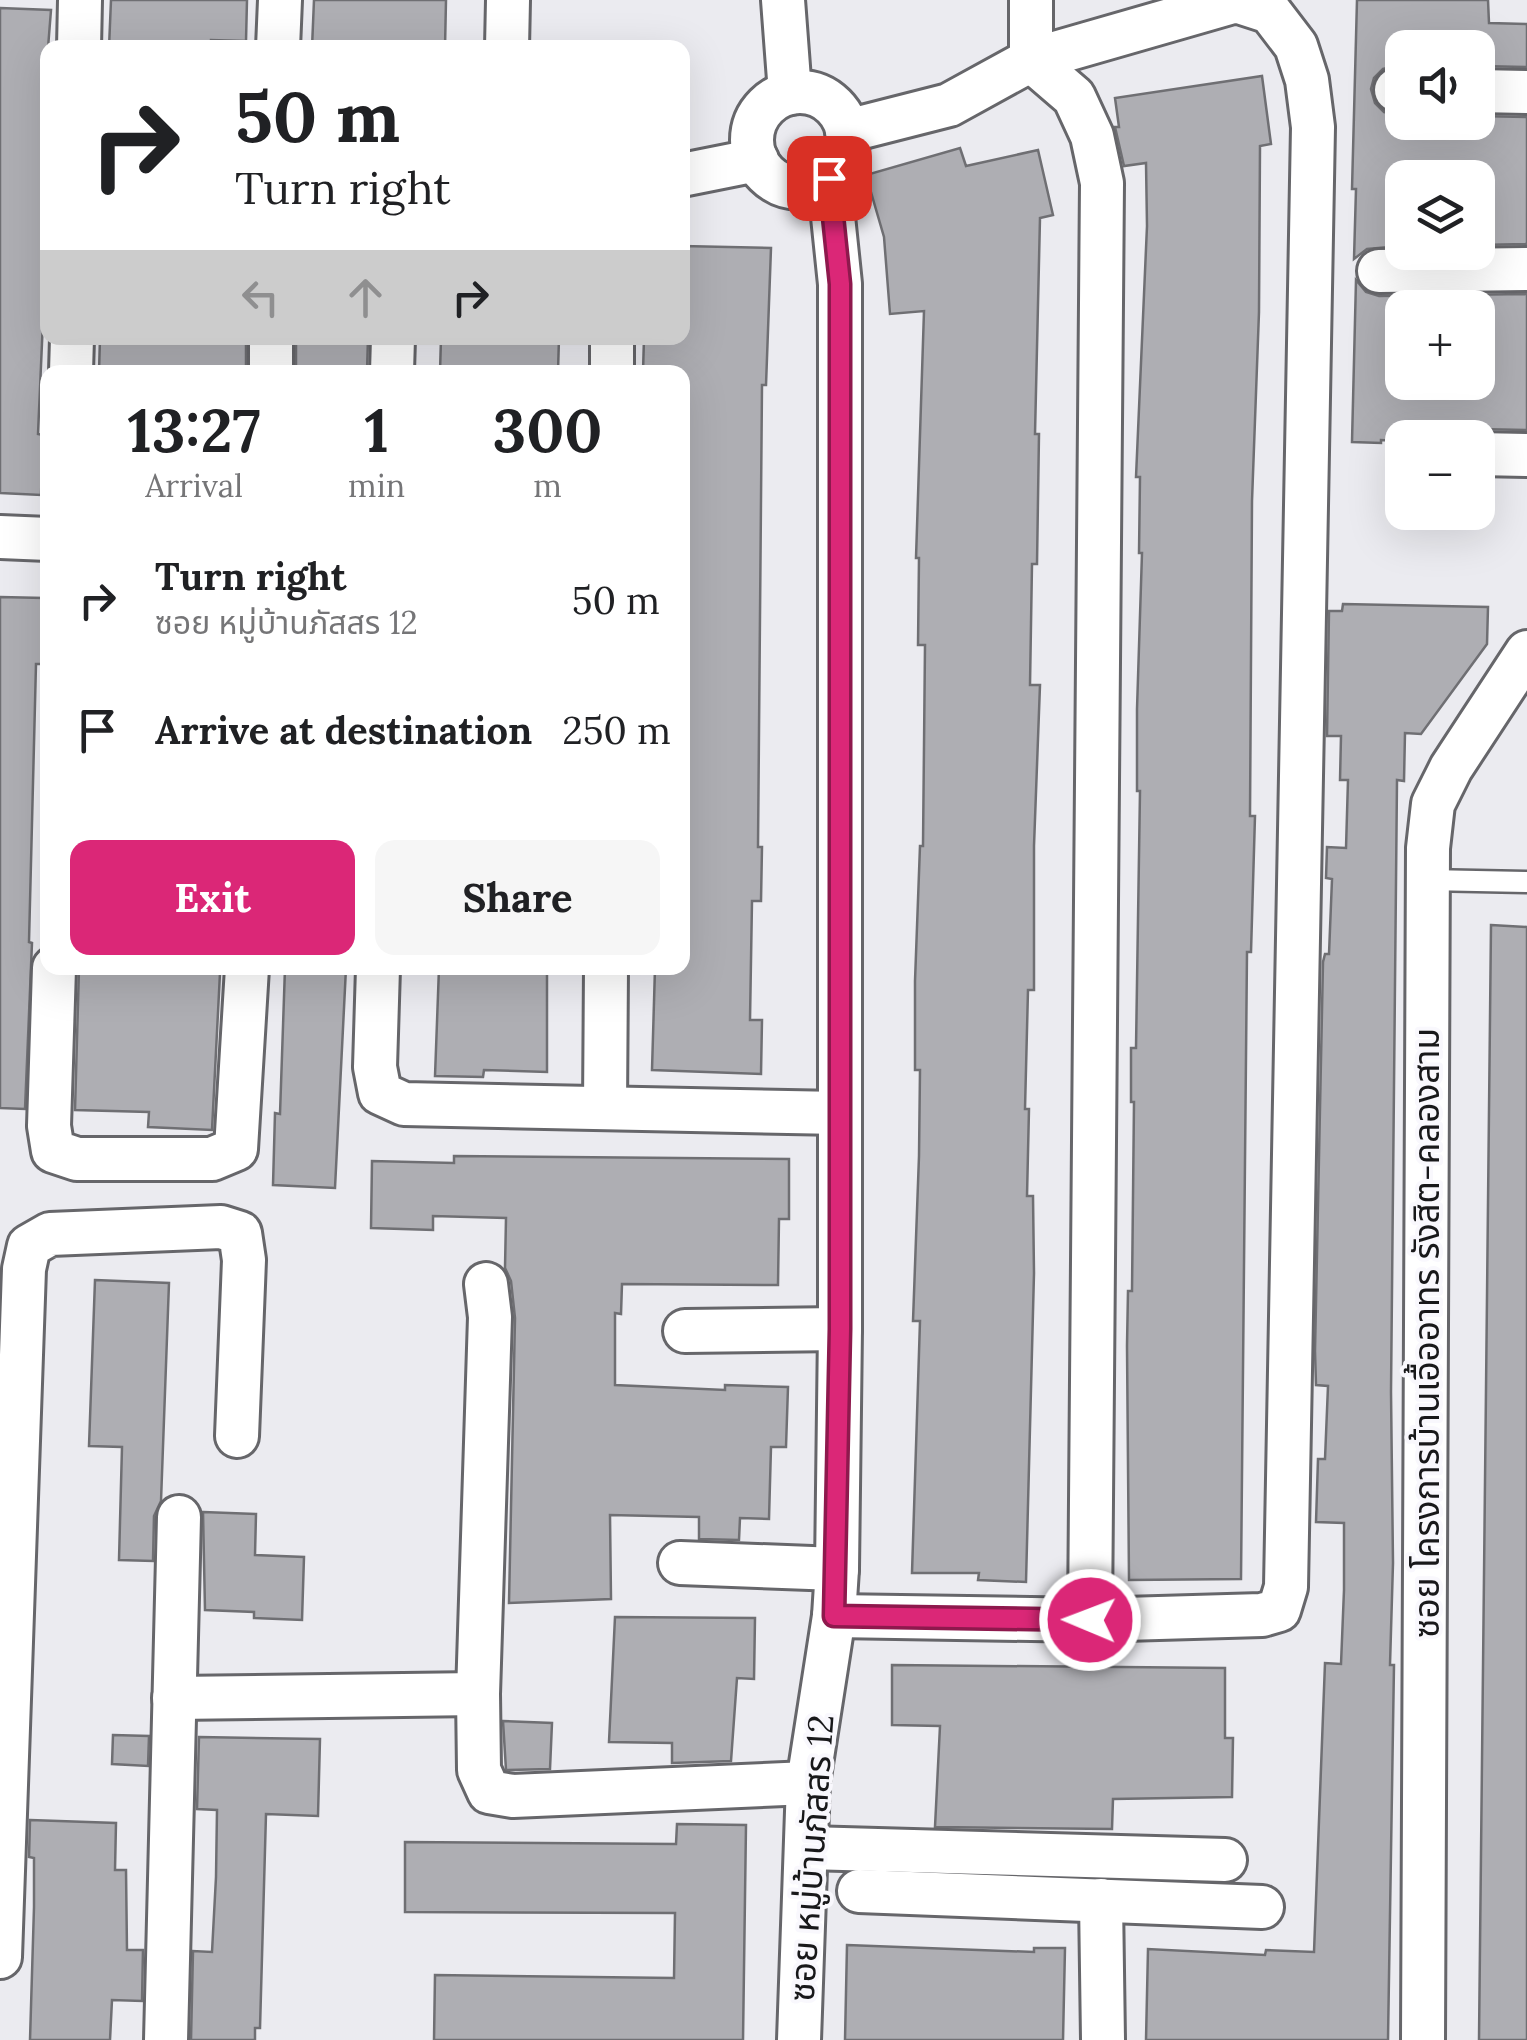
<!DOCTYPE html>
<html lang="en">
<head>
<meta charset="utf-8">
<style>
	:root { --surface:#fff; --page:#f6f6f6; --text:#202124; --muted:#757577; --accent:#db2777 }
	body { margin:0; font-family:Lora,"Noto Sans Thai",serif; background:var(--page); color:var(--text); height:100vh; display:flex; flex-direction:column; font-size:38px; white-space:nowrap }
	* { box-sizing:border-box; margin:0 }
	p { font-size:32px; color:var(--muted) }
	.icon { flex:none; width:55px; height:55px; fill:none; stroke:currentColor; stroke-width:2; stroke-linecap:round; stroke-linejoin:round }
	.map { position:relative; flex:1; overflow:hidden }
	.sheet { position:absolute; left:40px; top:365px; width:650px; height:610px; display:flex; flex-direction:column; background:var(--surface); border-radius:20px; box-shadow:0 10px 40px #0002 }
	.sheet>* { flex:none }
	.top-card { position:absolute; left:40px; top:40px; width:650px; height:305px; border-radius:20px; box-shadow:0 10px 40px #0002; background:#fff; color:var(--text); overflow:hidden }
	.fabs { position:absolute; left:1385px; top:30px; display:grid; gap:20px }
	.fabs a { display:grid; place-items:center; width:110px; height:110px; border-radius:20px; background:var(--surface); box-shadow:0 10px 40px #0002; font-size:50px }
	.pin { position:absolute; display:grid; place-items:center; width:85px; height:85px; color:#fff; margin:-42px; border-radius:20px; box-shadow:0 5px 15px #0006 }
	.me { position:absolute; width:110px; margin:-55px; rotate:271deg; stroke-linejoin:round; filter:drop-shadow(0 0 8px #0008) }
	.turn { display:flex; align-items:center; gap:35px; height:210px; padding:0 30px; font-size:45px }
	.turn .icon { width:130px; height:130px; stroke-width:2.5 }
	.turn b { display:block; font-size:70px; line-height:85px }
	.lanes { display:flex; align-items:center; height:95px; padding:0 30px; background:#0003; justify-content:center; gap:50px; direction:ltr }
	.lanes .off { opacity:.35 }
	.eta { display:flex; justify-content:space-evenly; align-items:center; height:170px; text-align:center }
	.eta b { font-size:60px; font-weight:700; line-height:70px }
	.action { display:flex; gap:20px; margin-top:auto; padding:20px 30px }
	.action a { flex:1; height:115px; border-radius:20px; background:var(--accent); color:#fff; font-size:40px; font-weight:700; line-height:115px; text-align:center }
	.action a+a { background:var(--page); color:var(--text) }
	ul { padding:0; list-style:none }
	li { display:flex; align-items:center; gap:30px; height:130px; padding:0 30px }
	li div { flex:1 }
	li b { display:block; font-size:38px }
	li em { font-style:normal }
	.map>svg:first-child { display:block }
</style>
</head>
<body>
<div class="map">
<svg width="1527" height="2040" viewBox="0 0 1527 2040">
	<rect width="100%" height="100%" fill="#ebebf0"/>
	<g fill="#aeaeb3" stroke="#6f6f73" stroke-width="2.5" fill-rule="evenodd">
		<path d="M111,0H247L246,41L211,40V48H109Z"/>
		<path d="M314,0H446L445,48H312Z"/>
		<path d="M1357,0H1488L1489,23L1527,24V67L1478,66V48H1402V65L1383,69L1374,78L1371,89L1375,103L1384,112L1402,115V123L1478,126V116L1527,117V244L1478,245V178H1402V246L1367,249L1354,259L1356,189H1352Z"/>
		<path d="M0,8L51,10L48,48V206L38,434L43,435L41,495L0,493Z"/>
		<path d="M1262,76L1271,144L1260,146L1259,312L1252,501L1250,816H1255L1251,952H1247L1241,1579L1129,1580L1127,1346L1128,1291H1132L1134,1102H1131V1048H1136L1140,791H1137V709L1142,553H1139L1140,477H1136L1147,226L1146,163L1124,166L1115,127H1119L1115,98Z"/>
		<path d="M960,148L966,166L1038,150L1053,215L1040,218L1035,434H1039L1037,564H1032L1030,685H1040L1034,846V990H1028L1025,1109H1029L1027,1196H1033L1034,1273L1026,1582L978,1580L979,1573H912L920,1321H913L919,1156L920,1070H915V981L920,846H923L925,645H918L919,558H916L924,311L890,314L884,237L866,175Z"/>
		<path d="M682,246L771,248L766,385H762L758,847H762L761,901H752L750,1020H762L761,1074L652,1070L655,968H682V372H643L644,338H682Z"/>
		<path d="M1356,280L1366,292L1379,296L1527,294V430L1478,429L1460,438H1402V441L1381,440V443L1352,442ZM1402,308H1478V382H1402Z"/>
		<path d="M100,338L246,340V371L99,372Z"/>
		<path d="M296,338H368L367,372H296Z"/>
		<path d="M441,338H559L558,372H440Z"/>
		<path d="M0,597L44,598L42,664H36L29,942L32,943L25,1109L0,1108Z"/>
		<path d="M1343,604L1488,607L1487,644L1421,734L1405,733L1404,781L1397,780L1391,1392L1393,1563L1390,1665H1394L1388,2040H1146L1148,1949L1265,1955L1266,1950L1314,1952L1325,1663L1341,1664L1344,1590V1523L1316,1522L1318,1459H1325L1328,1386L1316,1385L1315,1351L1323,962L1325,954H1329L1332,879L1326,878L1327,847L1346,848L1348,780H1340L1341,736H1327L1329,611H1342Z"/>
		<path d="M1491,925L1527,927V2040H1479Z"/>
		<path d="M79,968H180V972L220,973L212,1130L148,1127L149,1112L75,1110Z"/>
		<path d="M285,968H346L335,1188L273,1185L275,1113L280,1114Z"/>
		<path d="M439,968H547V1072L484,1070L483,1077L435,1076Z"/>
		<path d="M454,1156L789,1159V1219H779L778,1285L622,1284L621,1314L615,1313V1385L725,1390V1385L788,1387L786,1447H771L769,1519L740,1518L739,1540L699,1539V1517L610,1515L611,1599L509,1603L515,1318L511,1281L505,1268L506,1218L433,1216V1230L371,1228L372,1161L454,1163Z"/>
		<path d="M95,1280L169,1283L161,1501L154,1516L153,1561L119,1560L122,1447L89,1446Z"/>
		<path d="M203,1512L256,1514L255,1555L304,1557L302,1620L254,1618V1612L205,1610Z"/>
		<path d="M615,1617L755,1618L754,1679L737,1678L731,1761L672,1763V1743L609,1742Z"/>
		<path d="M892,1665L1225,1668V1738H1233L1232,1797L1113,1799L1112,1829L935,1827L940,1726L892,1725Z"/>
		<path d="M503,1721L552,1723L550,1769L506,1770Z"/>
		<path d="M113,1735L149,1736L148,1766L112,1764Z"/>
		<path d="M199,1737L320,1739L318,1816L266,1814L260,2028H255V2040H191L193,1951L212,1952L216,1877L217,1810L197,1809Z"/>
		<path d="M30,1820L116,1823L115,1870H126L127,1950H143L142,2001L112,2000L110,2040H30L34,1907V1858L29,1857Z"/>
		<path d="M677,1824L746,1825L743,2040H434L435,1975L674,1978L675,1913L405,1912V1842L676,1844Z"/>
		<path d="M847,1945L1034,1952V1948H1065L1063,2040H845Z"/>
	</g>
	<g fill="none" stroke-linecap="round" stroke-linejoin="round">
		<g stroke="#66666a" stroke-width="25">
			<path id="lane" d="M1427,880L1527,882"/>
		</g>
		<g stroke="#66666a" stroke-width="48">
			<g id="street">
				<path d="M783,0L790,93"/>
				<path d="M1031,0V60L1074,97L1092,136L1102,183L1090,1620"/>
				<path d="M79,48L80,0"/>
				<path d="M278,48L280,0"/>
				<path d="M507,48L508,0"/>
				<path d="M1396,90H1402"/>
				<path d="M1478,91L1527,92"/>
				<circle cx="800" cy="140" r="48"/>
				<path d="M682,175L757,160"/>
				<path d="M1379,271L1527,269"/>
				<path d="M71,372L72,338"/>
				<path d="M271,372V338"/>
				<path d="M392,372L393,338"/>
				<path d="M612,372V338"/>
				<path d="M1478,454L1527,455"/>
				<path d="M0,537L48,539"/>
				<path d="M54,968L49,1126L53,1151L77,1159H212L236,1149L247,968"/>
				<path d="M378,968L375,1067L380,1093L404,1104L840,1113"/>
				<path d="M605,1107L606,968"/>
				<path d="M486,1284L490,1317L478,1694L479,1770L489,1792L513,1796L808,1783"/>
				<path d="M685,1331L840,1329"/>
				<path d="M680,1563L837,1569"/>
				<path d="M834,1616L1090,1620L1262,1615L1279,1610L1286,1587L1313,127L1307,80L1296,46L1270,12L1236,1L1031,60L949,105L847,131"/>
				<path d="M174,1698L478,1694"/>
				<path d="M808,1848L1225,1860"/>
				<path d="M859,1891L1262,1907"/>
				<path d="M1101,1900L1103,2040"/>
				<path d="M0,1957L24,1269L29,1246L50,1234L221,1227L240,1233L244,1260L237,1436"/>
				<path d="M166,2040L179,1517"/>
				<path d="M799,2040L808,1783L834,1616L837,1569L840,1329V284L829,178"/>
				<path d="M1423,2040L1428,848L1433,804L1451,768L1527,652"/>
			</g>
		</g>
		<use href="#lane" stroke="#fff" stroke-width="20"/>
		<use href="#street" stroke="#fff" stroke-width="42"/>
	</g>
	<g fill="none" stroke-linecap="round" stroke-linejoin="round">
		<g stroke="#8e194d" stroke-width="25">
			<path id="route" d="M829,178L840,284V1329L834,1616L1090,1620"/>
		</g>
		<use href="#route" stroke="#db2777" stroke-width="18"/>
	</g>
	<g text-anchor="middle" dominant-baseline="central" stroke-width="8" stroke-linejoin="round" paint-order="stroke">
		<g font-size="35" fill="#18181a" stroke="#f9f8fd">
			<text transform="translate(1426 1333) rotate(-90)">ซอย โครงการบ้านเอื้ออาทร รังสิต-คลองสาม</text>
			<text transform="translate(811 1858) rotate(-86)">ซอย หมู่บ้านภัสสร 12</text>
		</g>
	</g>
</svg>
<div class="fabs">
<a><svg class="icon" aria-label="sound" viewBox="0 0 24 24"><path d="M4 9h4l5-4v14l-5-4H4zM17 9q2 3 0 6"/></svg></a>
<a><svg class="icon" aria-label="layers" viewBox="0 0 24 24"><path d="M12 4l9 5-9 5-9-5zM3 14l9 5 9-5"/></svg></a>
<a>+</a>
<a>−</a>
</div>
<div class="pin" style="left:829px;top:178px;background:#d93025"><svg class="icon" aria-label="arrive" viewBox="0 0 24 24"><path d="M6 21V4h12l-3 4 3 4H6"/></svg></div>
<svg class="me" style="left:1090px;top:1620px" viewBox="-20 -20 40 40"><circle r="17" fill="#db2777" stroke="#fff" stroke-width="3"/><path d="M0-11L8 9 0 5-8 9z" fill="#fff"/></svg>
<div class="top-card">
<div class="turn"><svg class="icon" aria-label="right" viewBox="0 0 24 24"><path d="M7 20v-9h11M14 6l5 5-5 5"/></svg><div><b>50 m</b>Turn right</div></div>
<div class="lanes"><svg class="icon off" aria-label="left" viewBox="0 0 24 24"><path d="M17 20v-9H6M10 6l-5 5 5 5"/></svg><svg class="icon off" aria-label="ahead" viewBox="0 0 24 24"><path d="M12 20V5M6 11l6-6 6 6"/></svg><svg class="icon" aria-label="right" viewBox="0 0 24 24"><path d="M7 20v-9h11M14 6l5 5-5 5"/></svg></div>
</div>
<section class="sheet">
<div class="eta">
<div><b>13:27</b><p>Arrival</p></div>
<div><b>1</b><p>min</p></div>
<div><b>300</b><p>m</p></div>
</div>
<ul>
<li><svg class="icon" aria-label="right" viewBox="0 0 24 24"><path d="M7 20v-9h11M14 6l5 5-5 5"/></svg><div><b>Turn right</b><p>ซอย หมู่บ้านภัสสร 12</p></div><em>50 m</em></li>
<li><svg class="icon" aria-label="arrive" viewBox="0 0 24 24"><path d="M6 21V4h12l-3 4 3 4H6"/></svg><div><b>Arrive at destination</b></div><em>250 m</em></li>
</ul>
<div class="action"><a>Exit</a><a>Share</a></div>
</section>
</div>
</body>
</html>
